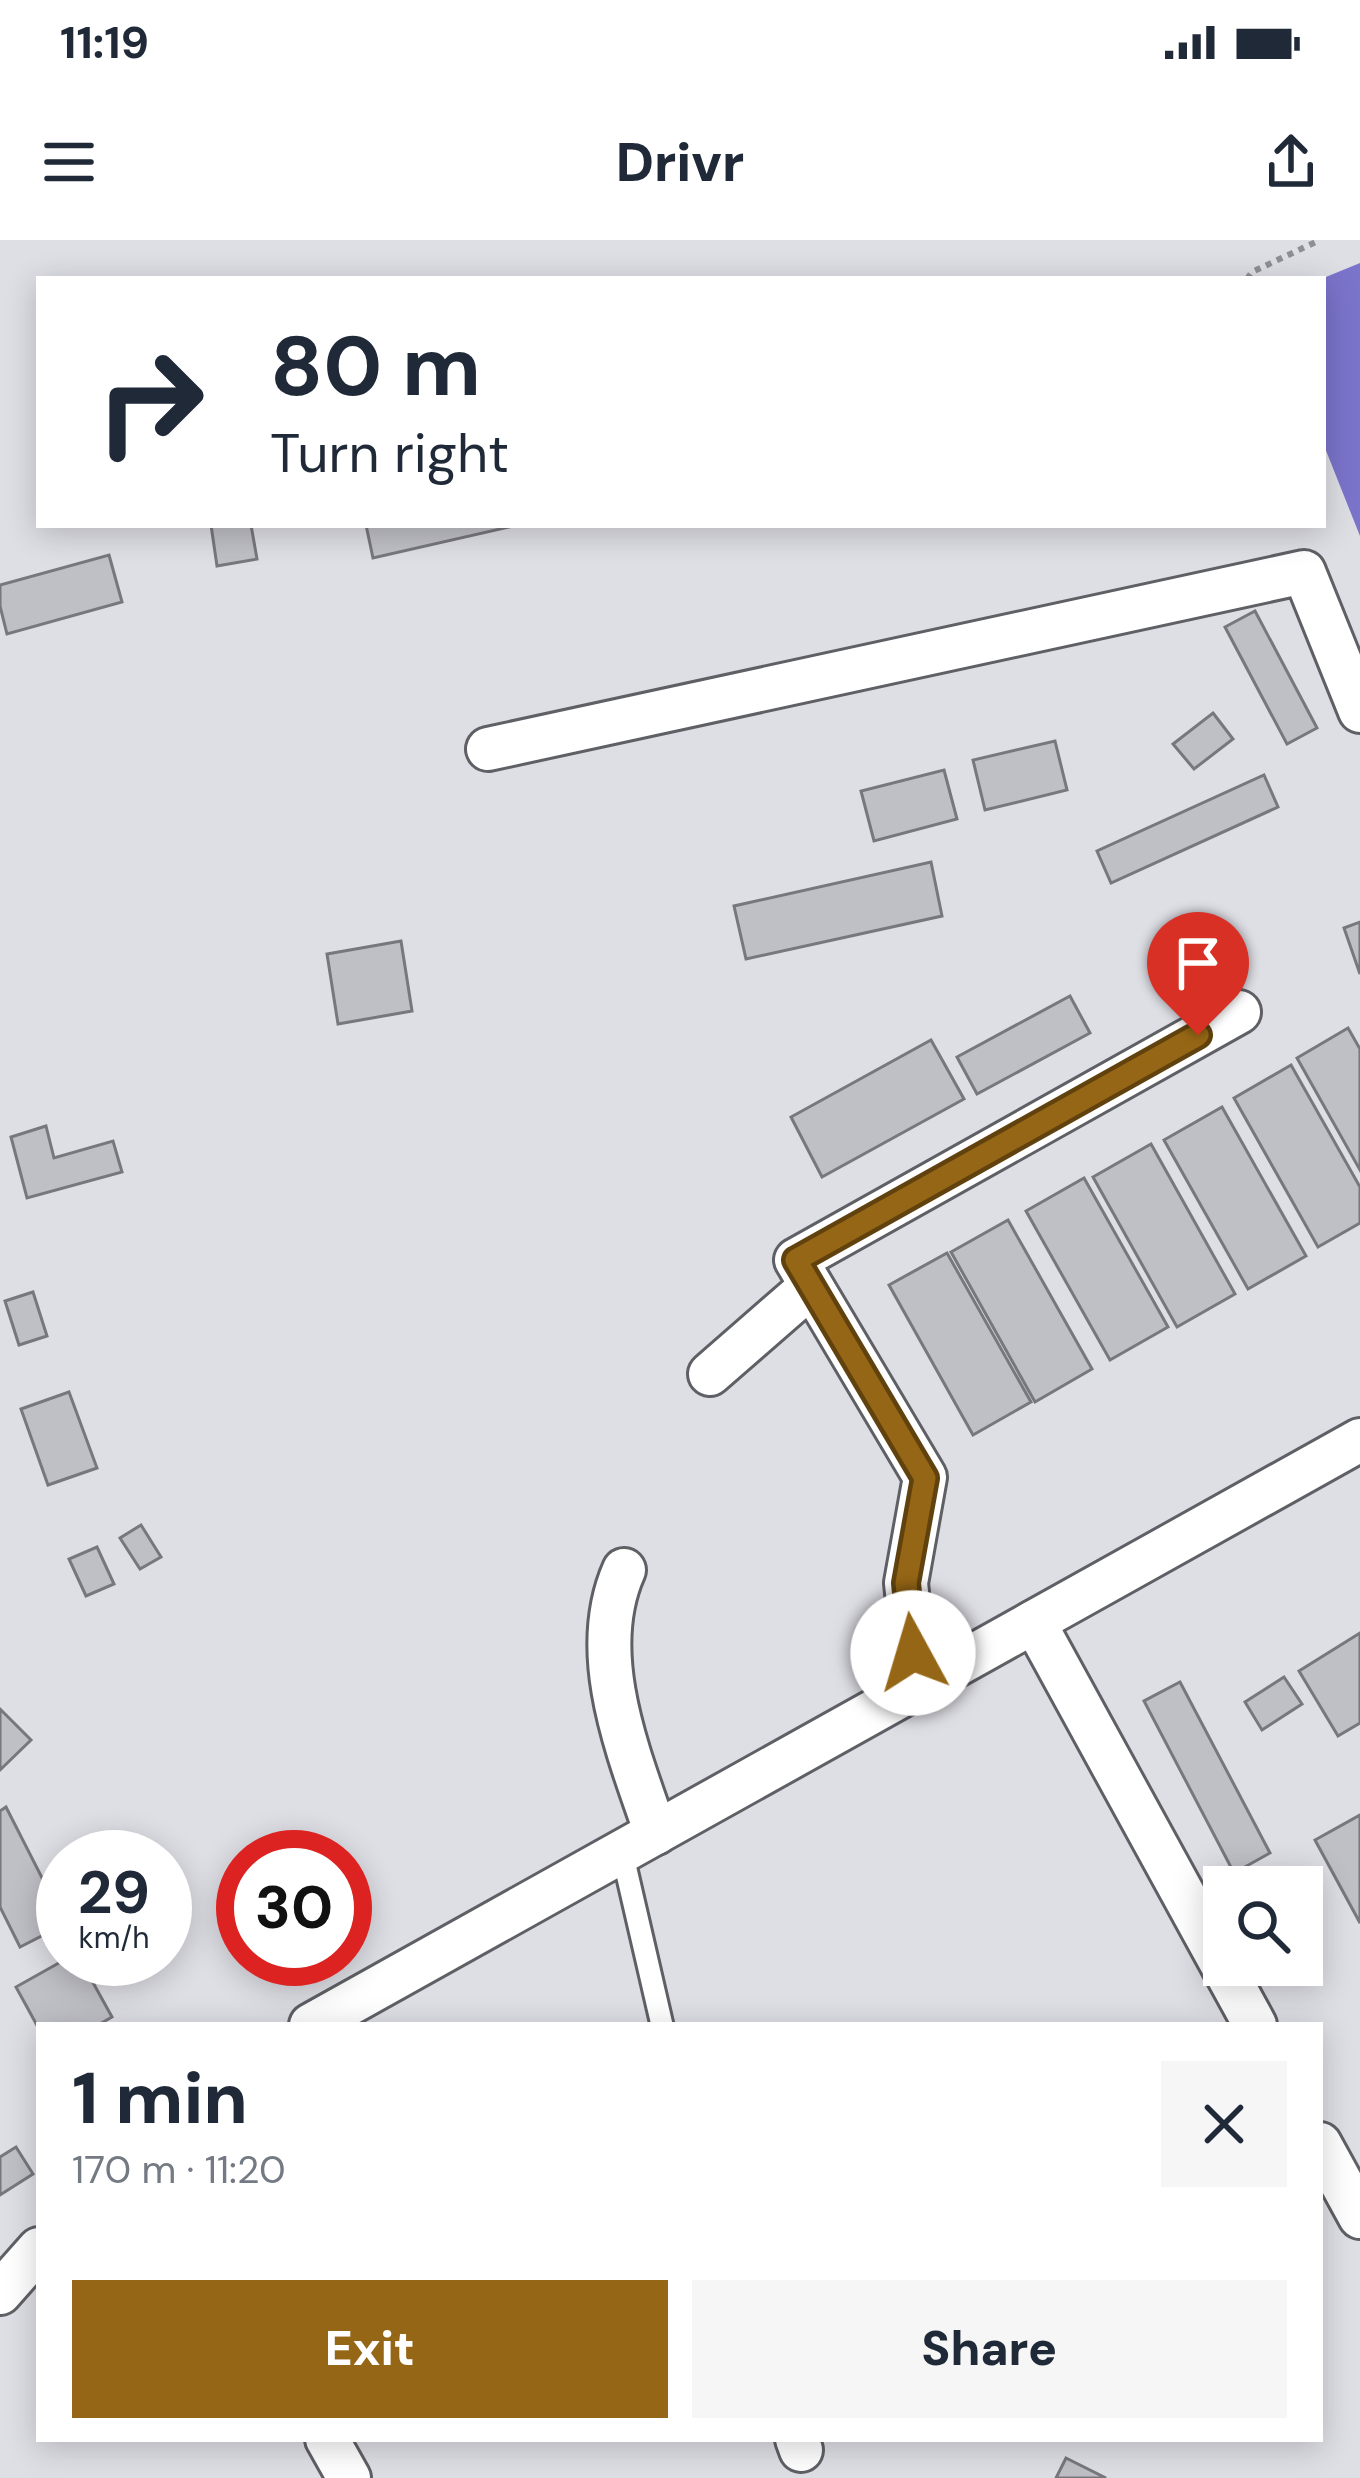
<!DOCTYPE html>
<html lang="en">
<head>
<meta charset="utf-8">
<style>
	:root { --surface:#fff; --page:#f6f6f7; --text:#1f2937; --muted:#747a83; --accent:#956615 }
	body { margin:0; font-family:"DM Sans",sans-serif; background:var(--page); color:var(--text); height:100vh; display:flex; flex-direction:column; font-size:45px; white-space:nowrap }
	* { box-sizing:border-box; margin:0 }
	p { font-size:39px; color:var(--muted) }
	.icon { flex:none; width:66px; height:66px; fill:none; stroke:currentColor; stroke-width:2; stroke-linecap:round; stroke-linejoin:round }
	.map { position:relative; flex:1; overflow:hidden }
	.sheet { position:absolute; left:36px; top:1782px; width:1287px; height:420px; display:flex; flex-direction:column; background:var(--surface); border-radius:0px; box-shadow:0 6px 30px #0003 }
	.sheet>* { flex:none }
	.guide { position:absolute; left:36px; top:36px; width:1290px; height:252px; border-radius:0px; box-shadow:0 6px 30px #0003; background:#fff; color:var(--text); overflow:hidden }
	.fabs { position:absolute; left:1203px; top:1626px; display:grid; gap:24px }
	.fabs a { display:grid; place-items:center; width:120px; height:120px; border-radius:0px; background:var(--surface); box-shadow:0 6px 30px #0003; font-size:60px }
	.speed { position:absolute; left:36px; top:1590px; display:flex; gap:24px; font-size:60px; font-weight:700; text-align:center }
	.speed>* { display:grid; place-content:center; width:156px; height:156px; border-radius:50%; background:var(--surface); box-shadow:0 6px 30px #0003; line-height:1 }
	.speed small { font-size:30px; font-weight:400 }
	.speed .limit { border:18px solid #d22; background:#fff; color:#111 }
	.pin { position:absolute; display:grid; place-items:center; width:102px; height:102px; color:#fff; margin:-123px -51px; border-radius:50% 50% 50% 0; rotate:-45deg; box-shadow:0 0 12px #0007 }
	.pin .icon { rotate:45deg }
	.me { position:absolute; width:132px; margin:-66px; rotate:354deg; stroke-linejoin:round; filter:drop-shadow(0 0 9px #0008) }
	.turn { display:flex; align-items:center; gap:42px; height:252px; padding:0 36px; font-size:54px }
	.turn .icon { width:156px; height:156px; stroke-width:2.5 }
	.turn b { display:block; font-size:84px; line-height:102px }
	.round { display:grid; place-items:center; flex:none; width:126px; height:126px; border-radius:0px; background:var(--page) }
	.headline { display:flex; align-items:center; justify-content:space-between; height:204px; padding:0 36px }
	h1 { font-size:72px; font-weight:800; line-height:90px }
	.primary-button { display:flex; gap:24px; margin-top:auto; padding:24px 36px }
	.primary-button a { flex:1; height:138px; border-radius:0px; background:var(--accent); color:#fff; font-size:48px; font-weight:800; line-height:138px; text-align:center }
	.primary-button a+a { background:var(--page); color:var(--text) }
	.status { display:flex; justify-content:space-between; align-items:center; height:84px; padding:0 60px; background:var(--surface); direction:ltr }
	.status svg { height:33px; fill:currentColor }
	header { display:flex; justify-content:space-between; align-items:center; height:156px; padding:0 36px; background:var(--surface); font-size:54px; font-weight:800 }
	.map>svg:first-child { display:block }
</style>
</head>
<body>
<div class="status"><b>11:19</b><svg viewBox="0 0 49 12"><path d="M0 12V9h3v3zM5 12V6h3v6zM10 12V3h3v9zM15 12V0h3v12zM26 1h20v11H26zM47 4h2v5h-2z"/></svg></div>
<header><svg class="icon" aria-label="menu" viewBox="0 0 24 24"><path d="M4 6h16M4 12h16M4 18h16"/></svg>Drivr<svg class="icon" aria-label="share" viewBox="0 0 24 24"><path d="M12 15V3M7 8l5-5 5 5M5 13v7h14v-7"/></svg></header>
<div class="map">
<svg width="1360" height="2238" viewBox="0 0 1360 2238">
	<rect width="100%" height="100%" fill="#dedee5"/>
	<path fill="#7b74cb" d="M1360,23V296L1323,203L1321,39Z"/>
	<g fill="#bfbfc6" stroke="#77777d" stroke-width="3">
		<path d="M211,285H251L257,319L217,326Z"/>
		<path d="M366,285H518L373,318Z"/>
		<path d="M109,315L122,362L7,394L0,366V345Z"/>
		<path d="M1255,371L1317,488L1287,504L1225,387Z"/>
		<path d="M1213,473L1233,499L1194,529L1173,504Z"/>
		<path d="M1055,501L1067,550L985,570L973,520Z"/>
		<path d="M944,530L957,579L874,601L861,551Z"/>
		<path d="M1264,535L1278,567L1111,643L1097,611Z"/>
		<path d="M931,622L942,676L746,719L734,666Z"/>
		<path d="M1360,682V734L1344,688Z"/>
		<path d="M401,701L412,771L338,784L327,714Z"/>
		<path d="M1070,756L1090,793L977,854L957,817Z"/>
		<path d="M1348,788L1360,809V930L1297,818Z"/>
		<path d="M931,800L964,859L822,937L791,877Z"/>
		<path d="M1291,825L1360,947V983L1318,1007L1234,858Z"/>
		<path d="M1222,867L1306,1016L1248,1049L1164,900Z"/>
		<path d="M46,886L54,918L113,901L122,932L27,958L11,897Z"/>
		<path d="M1151,904L1235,1054L1177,1087L1093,937Z"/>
		<path d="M1084,938L1168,1087L1110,1120L1026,971Z"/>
		<path d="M1008,980L1092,1129L1035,1162L951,1012Z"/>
		<path d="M947,1013L1031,1162L973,1195L889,1045Z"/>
		<path d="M33,1052L47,1096L19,1105L5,1061Z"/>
		<path d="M69,1152L97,1228L48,1245L21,1169Z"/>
		<path d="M141,1285L161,1317L140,1329L120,1298Z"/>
		<path d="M97,1307L114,1344L86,1356L69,1319Z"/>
		<path d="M1360,1393V1483L1338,1496L1299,1431Z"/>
		<path d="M1284,1437L1302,1464L1262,1490L1245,1462Z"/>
		<path d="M1180,1442L1270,1613L1234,1633L1144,1461Z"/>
		<path d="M0,1469L31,1500L0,1530Z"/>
		<path d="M6,1567L63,1679V1685L20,1707L0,1667V1571Z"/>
		<path d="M1360,1575V1683L1315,1600Z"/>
		<path d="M66,1719H80L112,1777L98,1785H39V1789L16,1747Z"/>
		<path d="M16,1907L33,1934L0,1955V1917Z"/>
		<path d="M1066,2218L1106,2238H1056Z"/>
	</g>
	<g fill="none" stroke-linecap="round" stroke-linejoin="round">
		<g stroke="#5f6066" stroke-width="27">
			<path id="service" d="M622,1612L662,1785"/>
		</g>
		<g stroke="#5f6066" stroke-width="48">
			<g id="minor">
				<path d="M488,509L1304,332L1360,471"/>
				<path d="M710,1134L811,1046"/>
				<path d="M624,1330C587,1413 628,1512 656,1593"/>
				<path d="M1034,1382L1255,1785"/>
				<path d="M917,1448L906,1343L925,1237L796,1020L1239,772"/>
				<path d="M311,1785L1360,1200"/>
				<path d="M1320,1904L1360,1977"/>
				<path d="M0,2053L39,2009"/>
				<path d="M327,2199L349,2238"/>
				<path d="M797,2199L801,2210"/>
			</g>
		</g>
		<path stroke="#8e8e93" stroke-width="6" stroke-dasharray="6 6" stroke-linecap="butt" d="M1247,39L1252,32L1320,0"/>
		<use href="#service" stroke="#fff" stroke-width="21"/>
		<use href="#minor" stroke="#fff" stroke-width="42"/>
	</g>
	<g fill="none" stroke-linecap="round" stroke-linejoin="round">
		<g stroke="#61420e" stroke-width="30">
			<path id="route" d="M913,1413L906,1343L925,1238L796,1020L1198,795"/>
		</g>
		<use href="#route" stroke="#956615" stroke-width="21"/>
	</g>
</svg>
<div class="fabs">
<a><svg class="icon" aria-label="search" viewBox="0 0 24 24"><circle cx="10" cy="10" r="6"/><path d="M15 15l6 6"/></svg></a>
</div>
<div class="speed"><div>29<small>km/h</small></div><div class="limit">30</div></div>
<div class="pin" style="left:1198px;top:795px;background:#d93025"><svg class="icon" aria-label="arrive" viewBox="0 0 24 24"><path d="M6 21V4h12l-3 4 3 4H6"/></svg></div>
<svg class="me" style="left:913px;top:1413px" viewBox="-20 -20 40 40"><circle r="19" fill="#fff"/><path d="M0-13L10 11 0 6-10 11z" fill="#956615"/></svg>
<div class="guide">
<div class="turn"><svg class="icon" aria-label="right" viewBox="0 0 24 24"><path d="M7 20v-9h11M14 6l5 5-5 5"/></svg><div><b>80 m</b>Turn right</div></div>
</div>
<section class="sheet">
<div class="headline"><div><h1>1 min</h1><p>170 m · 11:20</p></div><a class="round"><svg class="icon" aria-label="close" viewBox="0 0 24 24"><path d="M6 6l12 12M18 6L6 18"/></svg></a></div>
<div class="primary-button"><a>Exit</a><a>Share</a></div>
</section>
</div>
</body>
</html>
